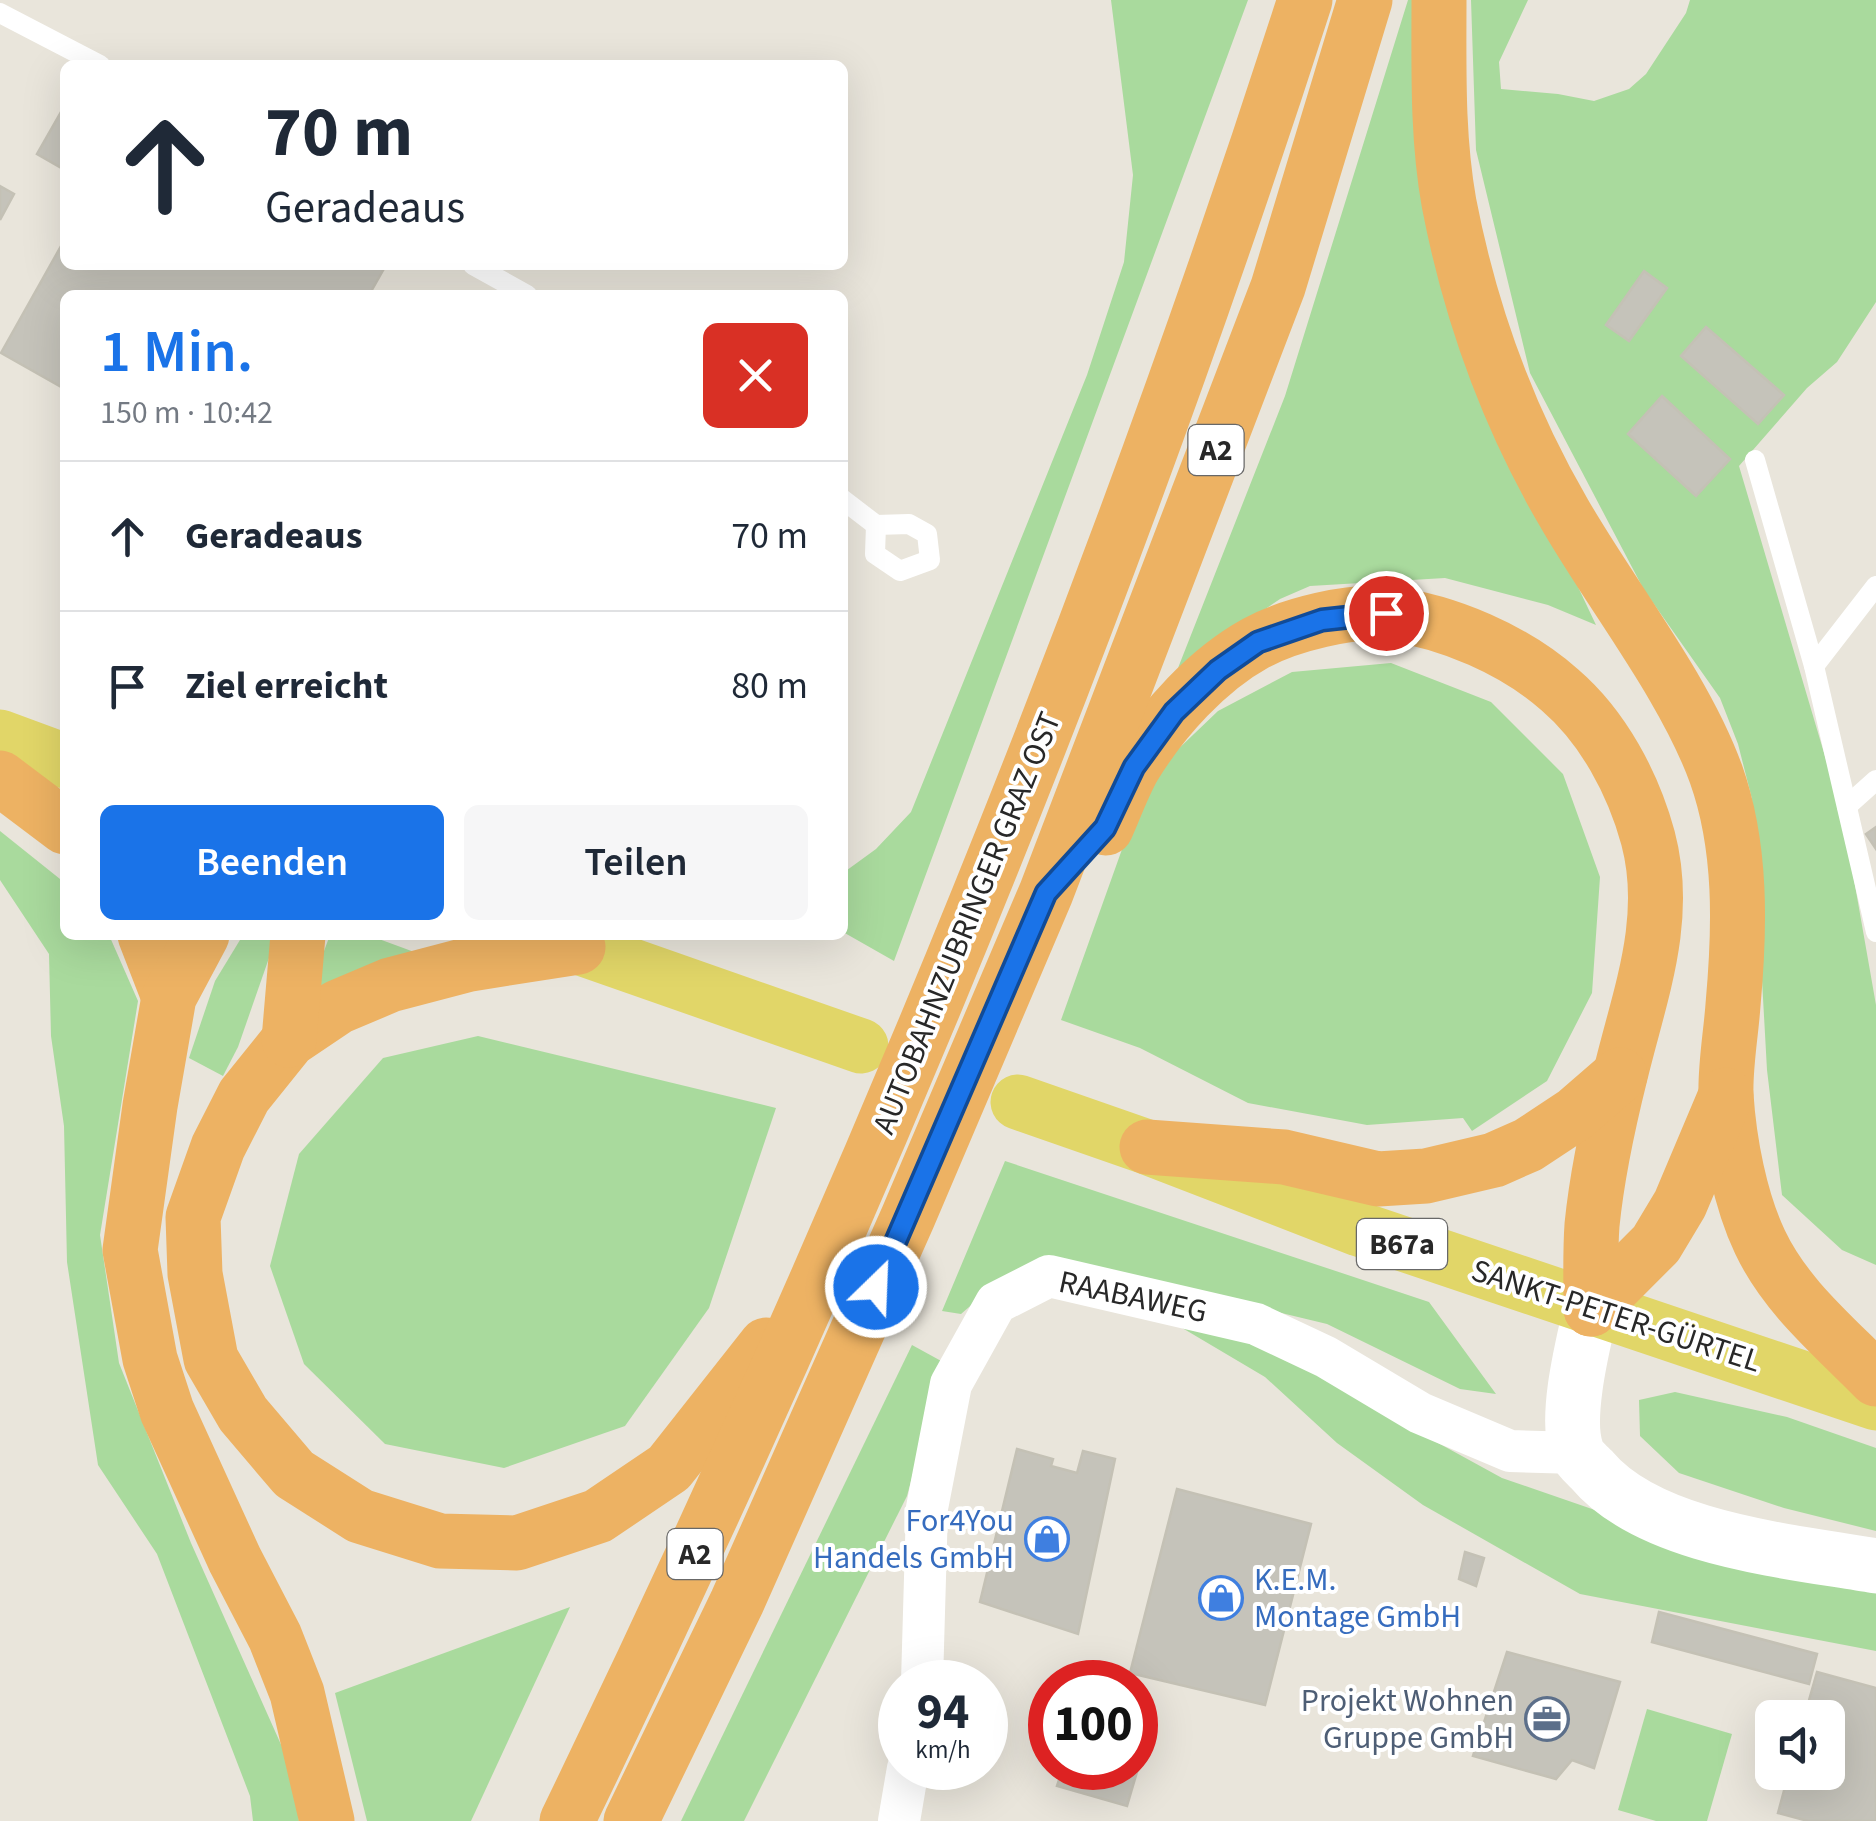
<!DOCTYPE html>
<html lang="de">
<head>
<meta charset="utf-8">
<style>
	:root { --surface:#fff; --page:#f6f6f7; --text:#1f2937; --muted:#747a83; --line:#e0e1e3; --accent:#1a73e8 }
	body { margin:0; font-family:"Source Sans 3",sans-serif; background:var(--page); color:var(--text); height:100vh; display:flex; flex-direction:column; font-size:38px; white-space:nowrap }
	* { box-sizing:border-box; margin:0 }
	p { font-size:32px; color:var(--muted) }
	.icon { flex:none; width:55px; height:55px; fill:none; stroke:currentColor; stroke-width:2; stroke-linecap:round; stroke-linejoin:round }
	.map { position:relative; flex:1; overflow:hidden }
	.drawer { position:absolute; left:60px; top:290px; width:788px; height:650px; display:flex; flex-direction:column; background:var(--surface); border-radius:15px; box-shadow:0 10px 40px #0002 }
	.drawer>* { flex:none }
	.top-card { position:absolute; left:60px; top:60px; width:788px; height:210px; border-radius:15px; box-shadow:0 10px 40px #0002; background:#fff; color:var(--text); overflow:hidden }
	.fabs { position:absolute; left:1755px; top:1700px; display:grid; gap:20px }
	.fabs a { display:grid; place-items:center; width:90px; height:90px; border-radius:15px; background:var(--surface); box-shadow:0 10px 40px #0002; font-size:50px }
	.speed { position:absolute; left:878px; top:1660px; display:flex; gap:20px; font-size:50px; font-weight:700; text-align:center }
	.speed>* { display:grid; place-content:center; width:130px; height:130px; border-radius:50%; background:var(--surface); box-shadow:0 10px 40px #0002; line-height:1 }
	.speed small { font-size:25px; font-weight:400 }
	.speed .limit { border:15px solid #d22; background:#fff; color:#111 }
	.pin { position:absolute; display:grid; place-items:center; width:85px; height:85px; color:#fff; margin:-42px; border:5px solid #fff; border-radius:50%; box-shadow:0 2px 10px #0007 }
	.me { position:absolute; width:110px; margin:-55px; rotate:24deg; stroke-linejoin:round; filter:drop-shadow(0 0 8px #0008) }
	.turn { display:flex; align-items:center; gap:35px; height:210px; padding:0 40px; font-size:45px }
	.turn .icon { width:130px; height:130px; stroke-width:2.5 }
	.turn b { display:block; font-size:70px; line-height:85px }
	.round { display:grid; place-items:center; flex:none; width:105px; height:105px; border-radius:15px; background:var(--page) }
	.headline { display:flex; align-items:center; justify-content:space-between; height:170px; padding:0 40px }
	h1 { font-size:60px; font-weight:600; line-height:75px; color:var(--accent) }
	.cta { display:flex; gap:20px; margin-top:auto; padding:20px 40px }
	.cta a { flex:1; height:115px; border-radius:15px; background:var(--accent); color:#fff; font-size:40px; font-weight:600; line-height:115px; text-align:center }
	.cta a+a { background:var(--page); color:var(--text) }
	ul { padding:0; list-style:none }
	li { display:flex; align-items:center; gap:30px; height:150px; padding:0 40px; border-top:2px solid var(--line) }
	li div { flex:1 }
	li b { display:block; font-size:38px }
	li em { font-style:normal }
	.map>svg:first-child { display:block }
</style>
</head>
<body>
<div class="map">
<svg width="1876" height="1821" viewBox="0 0 1876 1821">
	<rect width="100%" height="100%" fill="#e9e5db"/>
	<g fill="#a9da9d">
		<path d="M1111,0H1248L894,961L843,932V873L876,849L911,812L1087,375L1124,262L1133,175Z"/>
		<path d="M1408,0H1413L1497,415L1596,625L1548,605L1445,578L1310,586L1280,599L1178,668L1285,396Z"/>
		<path d="M1471,0H1528L1499,62L1501,89L1558,94L1594,101L1629,89L1646,74L1686,13L1690,0H1876V302L1837,362L1807,388L1739,466L1843,817L1876,1005V1265L1842,1250L1782,1195L1767,1070L1752,799L1738,744L1720,698L1644,590L1530,373L1476,150Z"/>
		<path d="M1391,663L1491,702L1563,774L1600,877L1592,993L1547,1081L1472,1131L1463,1118L1367,1125L1248,1103L1140,1048L1061,1020L1135,813L1172,755L1218,711L1292,672Z"/>
		<path d="M0,831L65,883V935H109L138,1001L100,1235L119,1363L191,1543L291,1767L299,1821H253L250,1796L157,1554L98,1465L67,1262L64,1126L51,1036L49,954L0,880Z"/>
		<path d="M243,935H277L238,1047L223,1076L189,1058L215,981Z"/>
		<path d="M330,935H368L417,953L309,991Z"/>
		<path d="M478,1036L776,1108L709,1308L625,1426L504,1468L385,1444L304,1364L270,1266L299,1154L383,1058Z"/>
		<path d="M1005,1161L1429,1302L1496,1394L1460,1389L1327,1324L1055,1258L1006,1275L961,1314L942,1311Z"/>
		<path d="M1162,1316L1269,1330L1398,1421L1502,1478L1618,1518L1876,1585V1651L1580,1594L1423,1505L1337,1443L1265,1377Z"/>
		<path d="M912,1345L943,1362L907,1496L744,1821H681Z"/>
		<path d="M1675,1392L1787,1417L1876,1448V1531L1784,1508L1679,1473L1640,1436L1639,1400Z"/>
		<path d="M570,1607L471,1821H367L335,1693Z"/>
		<path d="M1647,1709L1732,1734L1707,1821H1656L1618,1810Z"/>
	</g>
	<g fill="#c5c3ba" stroke="#c4c1b5" stroke-width="2.5">
		<path d="M65,105V170L37,154Z"/>
		<path d="M0,186L14,194L0,220Z"/>
		<path d="M65,239V265H386L369,295H65V389L1,353Z"/>
		<path d="M1644,271L1667,288L1629,341L1606,325Z"/>
		<path d="M1706,327L1784,395L1758,424L1681,356Z"/>
		<path d="M1662,396L1730,459L1696,496L1628,434Z"/>
		<path d="M1876,827V849L1866,834Z"/>
		<path d="M1017,1449L1053,1459L1051,1466L1077,1473L1083,1451L1115,1459L1078,1634L980,1602Z"/>
		<path d="M1177,1489L1311,1524L1265,1705L1130,1673Z"/>
		<path d="M1465,1552L1484,1558L1476,1586L1459,1579Z"/>
		<path d="M1659,1612L1817,1654L1809,1684L1652,1642Z"/>
		<path d="M1507,1652L1620,1682L1594,1768L1572,1760L1556,1779L1473,1756Z"/>
		<path d="M1817,1672L1876,1688V1821H1808L1778,1813L1789,1772H1828V1718H1804Z"/>
		<path d="M1135,1738L1146,1741L1127,1806L1057,1786L1063,1768H1135Z"/>
	</g>
	<g fill="none" stroke-linecap="round" stroke-linejoin="round">
		<g stroke="#fff" stroke-width="20">
			<path d="M0,13L100,65"/>
			<path d="M473,265L527,295"/>
			<path d="M1755,460L1814,666L1876,932"/>
			<path d="M842,499L876,525"/>
			<path d="M909,524L927,534L930,560L900,571L875,554L876,525Z"/>
			<path d="M1814,666L1876,586"/>
			<path d="M1847,806L1876,780"/>
		</g>
		<g stroke="#fff" stroke-width="42">
			<path d="M922,1682L927,1508L951,1384L996,1303L1049,1276L1256,1324L1326,1357L1420,1413L1510,1451L1577,1453"/>
			<path d="M899,1821L908,1768"/>
		</g>
		<path stroke="#fff" stroke-width="55" d="M1591,1309C1583,1344 1564,1418 1577,1452C1579,1458 1587,1465 1592,1470C1650,1539 1790,1551 1876,1566"/>
		<g stroke="#e1d668" stroke-width="55">
			<path d="M0,737L65,761"/>
			<path d="M544,935L861,1046"/>
			<path d="M1018,1102L1147,1147L1359,1229L1876,1403"/>
		</g>
		<g stroke="#edb263" stroke-width="55">
			<path d="M1439,0C1439,68 1437,136 1449,203C1470,312 1508,417 1564,513C1611,595 1684,686 1716,774C1742,847 1740,928 1733,1005C1731,1034 1725,1066 1726,1095C1729,1142 1740,1200 1760,1242C1786,1297 1834,1336 1876,1379"/>
			<path d="M0,778L65,827"/>
			<path d="M1106,828C1115,808 1123,785 1134,766C1163,719 1207,670 1256,643C1289,625 1352,609 1389,614C1448,621 1515,650 1560,690C1603,727 1633,783 1648,838C1670,921 1639,996 1620,1076C1608,1124 1597,1175 1592,1225C1590,1253 1591,1281 1591,1309"/>
			<path d="M145,935L169,997"/>
			<path d="M202,935L169,997L150,1106L130,1250L150,1359L167,1411L235,1560L275,1637L297,1693L327,1821"/>
			<path d="M578,947L470,964L390,985L338,1007L289,1040L244,1096L218,1147L193,1217L195,1274L211,1359L243,1414L294,1474L360,1516L440,1541L517,1543L598,1516L669,1468L766,1345"/>
			<path d="M289,1040L298,935"/>
			<path d="M1147,1147L1284,1157L1378,1179L1426,1176L1494,1160L1528,1145L1575,1114L1620,1075"/>
			<path d="M1591,1309L1656,1244L1680,1204L1726,1095"/>
			<path d="M567,1821C853,1231 1104,625 1305,0"/>
			<path d="M631,1821L737,1602L908,1217L1046,893L1278,287L1365,0"/>
		</g>
	</g>
	<g fill="none" stroke-linecap="round" stroke-linejoin="round">
		<g stroke="#114b97" stroke-width="25">
			<path id="route" d="M876,1287L1046,893L1105,828L1134,767L1174,712L1218,670L1258,642L1322,620L1386,613"/>
		</g>
		<use href="#route" stroke="#1a73e8" stroke-width="18"/>
	</g>
	<defs>
		<g id="shop-ring" transform="scale(2.25)"><circle r="9.5" fill="#fff" stroke="#3f7fe0" stroke-width="1.5"/><path d="M-5-2.5h2.3a2.7 3.5 0 0 1 5.4 0H5L5.5 6h-11ZM-1.5-2.5h3a1.5 2.3 0 0 0-3 0Z" fill="#3f7fe0"/></g>
		<g id="office-ring" transform="scale(2.25)"><circle r="9.5" fill="#fff" stroke="#5c6f8a" stroke-width="1.5"/><path d="M-6-3h4V-5.5h4V-3h4V5H-6ZM-1-4.5V-3h2v-1.5ZM-6 0V1H6V0Z" fill="#5c6f8a"/></g>
	</defs>
	<g fill-rule="evenodd">
		<use href="#shop-ring" x="1047" y="1539"/>
		<use href="#shop-ring" x="1221" y="1598"/>
		<use href="#office-ring" x="1547" y="1719"/>
	</g>
	<g text-anchor="middle" dominant-baseline="central" stroke-width="8" stroke-linejoin="round" paint-order="stroke">
		<g fill="#fff" stroke="#686868" stroke-width="2.5">
			<rect x="1188.5" y="425" width="55" height="50" rx="8"/>
			<rect x="1357" y="1219" width="90" height="50" rx="8"/>
			<rect x="667.5" y="1529" width="55" height="50" rx="8"/>
		</g>
		<g font-size="30" font-weight="bold" fill="#282828">
			<text x="1216" y="450">A2</text>
			<text x="1402" y="1244">B67a</text>
			<text x="695" y="1554">A2</text>
		</g>
		<g font-size="32" fill="#282828" stroke="#fff">
			<text transform="translate(967 923) rotate(-68)">AUTOBAHNZUBRINGER GRAZ OST</text>
			<text transform="translate(1133 1297) rotate(12)">RAABAWEG</text>
			<text transform="translate(1616 1316) rotate(18)">SANKT-PETER-GÜRTEL</text>
		</g>
		<g font-size="32" fill="#366cbe" stroke="#fff" text-anchor="end">
			<text x="1014" y="1521">For4You<tspan x="1014" dy="37">Handels GmbH</tspan></text>
			<text x="1254" y="1580" text-anchor="start">K.E.M.<tspan x="1254" dy="37">Montage GmbH</tspan></text>
		</g>
		<g font-size="32" fill="#4e5e75" stroke="#fff" text-anchor="end">
			<text x="1514" y="1701">Projekt Wohnen<tspan x="1514" dy="37">Gruppe GmbH</tspan></text>
		</g>
	</g>
</svg>
<div class="fabs">
<a><svg class="icon" aria-label="sound" viewBox="0 0 24 24"><path d="M4 9h4l5-4v14l-5-4H4zM17 9q2 3 0 6"/></svg></a>
</div>
<div class="speed"><div>94<small>km/h</small></div><div class="limit">100</div></div>
<div class="pin" style="left:1386px;top:613px;background:#d93025"><svg class="icon" aria-label="arrive" viewBox="0 0 24 24"><path d="M6 21V4h12l-3 4 3 4H6"/></svg></div>
<svg class="me" style="left:876px;top:1287px" viewBox="-20 -20 40 40"><circle r="17" fill="#1a73e8" stroke="#fff" stroke-width="3"/><path d="M0-11L8 9 0 5-8 9z" fill="#fff"/></svg>
<div class="top-card">
<div class="turn"><svg class="icon" aria-label="ahead" viewBox="0 0 24 24"><path d="M12 20V5M6 11l6-6 6 6"/></svg><div><b>70 m</b>Geradeaus</div></div>
</div>
<section class="drawer">
<div class="headline"><div><h1>1 Min.</h1><p>150 m · 10:42</p></div><a class="round" style="background:#d93025;color:#fff"><svg class="icon" aria-label="close" viewBox="0 0 24 24"><path d="M6 6l12 12M18 6L6 18"/></svg></a></div>
<ul>
<li><svg class="icon" aria-label="ahead" viewBox="0 0 24 24"><path d="M12 20V5M6 11l6-6 6 6"/></svg><div><b>Geradeaus</b></div><em>70 m</em></li>
<li><svg class="icon" aria-label="arrive" viewBox="0 0 24 24"><path d="M6 21V4h12l-3 4 3 4H6"/></svg><div><b>Ziel erreicht</b></div><em>80 m</em></li>
</ul>
<div class="cta"><a>Beenden</a><a>Teilen</a></div>
</section>
</div>
</body>
</html>
